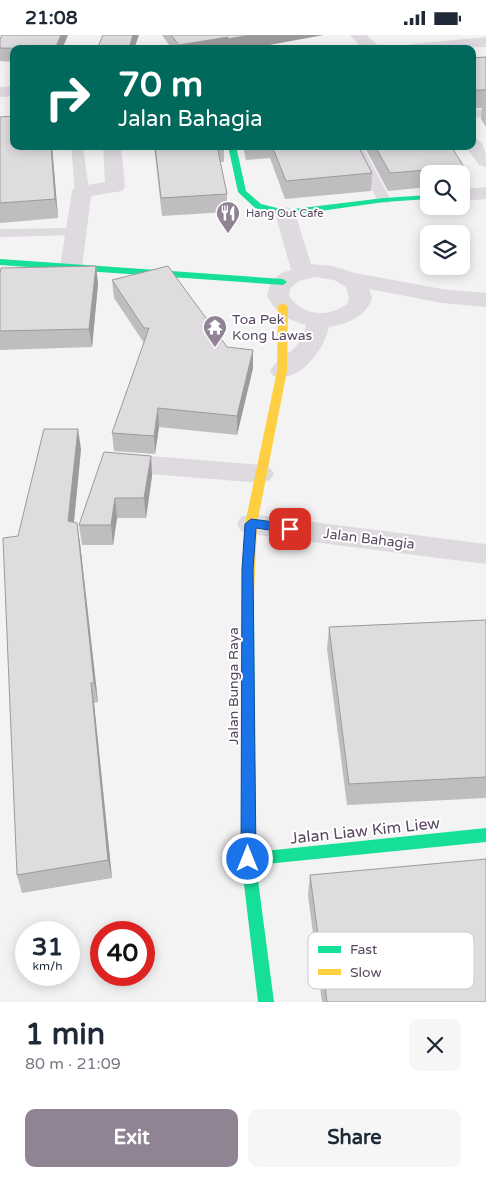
<!DOCTYPE html>
<html lang="en">
<head>
<meta charset="utf-8">
<style>
	:root { --surface:#fff; --page:#f6f6f7; --text:#1f2937; --muted:#747a83; --accent:#908494 }
	body { margin:0; font-family:"Varela Round",sans-serif; background:var(--page); color:var(--text); height:100vh; display:flex; flex-direction:column; font-size:19px; white-space:nowrap }
	* { box-sizing:border-box; margin:0 }
	p { font-size:16px; color:var(--muted) }
	.icon { flex:none; width:28px; height:28px; fill:none; stroke:currentColor; stroke-width:2; stroke-linecap:round; stroke-linejoin:round }
	.map { position:relative; height:967px; overflow:hidden }
	.sheet { display:flex; flex-direction:column; background:var(--surface); flex:1 }
	.sheet>* { flex:none }
	.guide { position:absolute; left:10px; top:10px; width:466px; height:105px; border-radius:10px; box-shadow:0 2px 12px #0003; background:#00695c; color:#fff; overflow:hidden }
	.tools { position:absolute; left:420px; top:130px; display:grid; gap:10px }
	.tools a { display:grid; place-items:center; width:50px; height:50px; border-radius:10px; background:var(--surface); box-shadow:0 2px 12px #0003; font-size:25px }
	.speed { position:absolute; left:15px; top:886px; display:flex; gap:10px; font-size:25px; font-weight:700; text-align:center }
	.speed>* { display:grid; place-content:center; width:65px; height:65px; border-radius:50%; background:var(--surface); box-shadow:0 2px 12px #0003; line-height:1 }
	.speed small { font-size:12px; font-weight:400 }
	.speed .limit { border:8px solid #d22; background:#fff; color:#111 }
	.pin { position:absolute; display:grid; place-items:center; width:42px; height:42px; color:#fff; margin:-21px; border-radius:10px; box-shadow:0 2px 8px #0006 }
	.me { position:absolute; width:55px; margin:-28px; rotate:0deg; stroke-linejoin:round; filter:drop-shadow(0 0 4px #0008) }
	.turn { display:flex; align-items:center; gap:18px; height:105px; padding:0 25px; font-size:22px }
	.turn .icon { width:65px; height:65px; stroke-width:2.5 }
	.turn b { display:block; font-size:35px; line-height:42px }
	.round { display:grid; place-items:center; flex:none; width:52px; height:52px; border-radius:10px; background:var(--page) }
	.head { display:flex; align-items:center; justify-content:space-between; height:85px; padding:0 25px }
	h1 { font-size:30px; font-weight:700; line-height:38px }
	.primary-button { display:flex; gap:10px; margin-top:auto; padding:10px 25px }
	.primary-button a { flex:1; height:58px; border-radius:10px; background:var(--accent); color:#fff; font-size:20px; font-weight:700; line-height:58px; text-align:center }
	.primary-button a+a { background:var(--page); color:var(--text) }
	.status { display:flex; justify-content:space-between; align-items:center; height:35px; padding:0 25px; background:var(--surface); direction:ltr }
	.status svg { height:14px; fill:currentColor }
	.map>svg:first-child { display:block }
</style>
</head>
<body>
<div class="status"><b>21:08</b><svg viewBox="0 0 49 12"><path d="M0 12V9h3v3zM5 12V6h3v6zM10 12V3h3v9zM15 12V0h3v12zM26 1h20v11H26zM47 4h2v5h-2z"/></svg></div>
<div class="map">
<svg width="486" height="967" viewBox="0 0 486 967">
	<rect width="100%" height="100%" fill="#f3f3f3"/>
	<g fill="none" stroke-linecap="round" stroke-linejoin="round">
		<g fill="#dedadf" fill-rule="evenodd">
			<path d="M486,74V82L472,83V75Z"/>
			<path d="M71,111H83L89,156L87,159H77L75,156Z"/>
			<path d="M349,111H362L391,165L389,168H379Z"/>
			<path d="M74,193L79,194L81,197L79,200L0,202V194Z"/>
		</g>
		<g fill="#dedadf" fill-rule="evenodd">
			<path d="M350,0H367L381,14H363Z"/>
			<path d="M486,2V12L405,14L407,10L413,9Z"/>
			<path d="M14,51V61L0,62V52Z"/>
			<path d="M472,102C486,106 486,119 486,132L479,130L465,111H472Z"/>
			<path d="M103,111H121L125,152L122,156L91,161L82,232L79,237L71,238L63,237L60,232L72,156L75,152L105,147Z"/>
			<path d="M486,152V164L461,166V154Z"/>
			<path d="M285,172L292,174L295,178L311,229L332,231L355,238L442,254L486,258V272L442,268L369,254L372,263C366,282 347,289 329,292C324,315 300,348 273,341L270,336C283,316 300,319 306,290C286,284 278,280 267,261C269,247 277,238 291,235L275,178L278,174ZM315,242L334,245L346,252L349,263L347,269C328,283 302,281 289,261L290,253L299,246Z"/>
			<path d="M113,418L261,430L270,433L274,439L270,445L261,448L113,436L104,433L100,427L104,421Z"/>
			<path d="M251,479L486,509V529L251,499L241,496L237,489L241,482Z"/>
		</g>
		<g fill="#16e098" fill-rule="evenodd">
			<path d="M228,111H236L246,156L261,169L285,175L384,163L429,160V164L384,167L285,181L255,173L238,157Z"/>
			<path d="M0,224L283,244L287,247L283,250L0,230Z"/>
			<path d="M248,554L252,556L254,559L255,817L486,793V807L256,830L274,967H258L241,824L242,559L244,556Z"/>
		</g>
		<path fill="#ffcf43" fill-rule="evenodd" d="M283,268L288,271L287,336L257,489L254,559L252,562H244L242,559L245,489L277,336L278,271Z"/>
	</g>
	<g fill="#bfbdc0">
		<path d="M2,0H68L62,14H14V27L0,26V4Z"/>
		<path d="M103,0L134,14H98V12Z"/>
		<path d="M162,0H323L247,14H172Z"/>
		<path d="M486,22V92L481,84L482,73H473L472,72V23Z"/>
		<path d="M0,82L14,111H52L58,183L0,188Z"/>
		<path d="M154,111H224V127H220L227,159V177L162,181Z"/>
		<path d="M243,111H358L372,138L371,156L285,164L270,123L246,125Z"/>
		<path d="M364,111H451L464,132L461,147V139H429V152L388,156Z"/>
		<path d="M96,231L98,249L92,312L0,315V238Z"/>
		<path d="M112,245L227,312L253,333L237,400L159,392L155,419L114,416L112,398L144,308L114,263Z"/>
		<path d="M81,414L74,487L80,508L98,667L94,668L112,843L22,858L17,840Z"/>
		<path d="M151,421L152,441L146,483H117L113,510H82L79,490Z"/>
		<path d="M486,585V763L347,770L327,614L329,592Z"/>
		<path d="M310,840L486,967H322L308,860Z"/>
	</g>
	<g fill="#9b9a9c">
		<path d="M61,0H68L62,14H55Z"/>
		<path d="M133,0H139L134,14H129Z"/>
		<path d="M251,0H323L247,14H228V4Z"/>
		<path d="M228,2V14H179V10Z"/>
		<path d="M51,111H52L58,183L55,164Z"/>
		<path d="M96,231L98,249L92,312L89,294Z"/>
		<path d="M253,315V333L237,400V381Z"/>
		<path d="M158,373L159,392L155,419L154,401Z"/>
		<path d="M78,394L81,414L72,506L68,486Z"/>
		<path d="M151,421L152,441L146,483L144,463Z"/>
		<path d="M115,463L117,483L113,510L111,490Z"/>
		<path d="M77,488L80,508L98,667L94,648Z"/>
		<path d="M91,648L94,668L112,843L108,825Z"/>
	</g>
	<g fill="#dedcdf" stroke="#9b9a9c">
		<path d="M2,0H61L55,14L0,13V4Z"/>
		<path d="M103,0H133L129,13L98,12Z"/>
		<path d="M171,0H251L228,4V2L179,10Z"/>
		<path d="M486,22V55H476L472,50V23Z"/>
		<path d="M14,81V111H51L55,164L0,168V82Z"/>
		<path d="M155,111H217L227,159L161,163Z"/>
		<path d="M272,111H358L372,138L286,146Z"/>
		<path d="M375,111H451L464,132L390,138Z"/>
		<path d="M96,231L89,294L0,296V238L1,233Z"/>
		<path d="M168,231L227,312L253,315L237,381L158,373L154,401L112,398L149,293H144L112,245Z"/>
		<path d="M44,394H78L68,486L77,488L94,648H91L108,825L17,840L3,503L18,501Z"/>
		<path d="M104,417L151,421L144,463H115L111,490H79Z"/>
		<path d="M486,585V742L349,749L329,592Z"/>
		<path d="M486,824V967H327L310,840Z"/>
	</g>
	<path fill="#1a73e8" stroke="#114b97" d="M251,484L290,489L296,494L290,498L256,493L253,534L256,824L253,829L248,831L243,829L241,824L242,534L245,489Z"/>
	<defs>
		<g id="restaurant-pin" transform="scale(1.25)"><path d="M0 17L-7.5 6A9.5 9.5 0 1 1 7.5 6Z" fill="#908494" stroke="#fff"/><path d="M-5-6h1v4h1v-4h1v4h1v-4h1v5L-1.5 .5V6h-2V.5L-5-1ZM5-6V6H3V1.5H1.5Q1.5-4 5-6Z" fill="#fff"/></g>
		<g id="temple-pin" transform="scale(1.25)"><path d="M0 17L-7.5 6A9.5 9.5 0 1 1 7.5 6Z" fill="#908494" stroke="#fff"/><path d="M0-6L5-2H3V0L6.5 2.5H4V6H1.5V3h-3V6H-4V2.5H-6.5L-3 0V-2H-5Z" fill="#fff"/></g>
	</defs>
	<g fill-rule="evenodd">
		<use href="#restaurant-pin" x="228" y="178"/>
		<use href="#temple-pin" x="215" y="292"/>
	</g>
	<g text-anchor="middle" dominant-baseline="central" stroke-width="4" stroke-linejoin="round" paint-order="stroke">
		<g font-size="11" fill="#5a4861" stroke="#fff" text-anchor="start">
			<text x="246" y="178">Hang Out Cafe</text>
		</g>
		<g font-size="14" fill="#5a4861" stroke="#fff" text-anchor="start">
			<text x="232" y="284">Toa Pek<tspan x="232" dy="16">Kong Lawas</tspan></text>
		</g>
		<g font-size="14" fill="#5a4861" stroke="#fff">
			<text transform="translate(369 504) rotate(7)">Jalan Bahagia</text>
			<text transform="translate(233 651) rotate(-90)">Jalan Bunga Raya</text>
		</g>
		<g font-size="16" fill="#5a4861" stroke="#fff">
			<text transform="translate(365 796) rotate(-6)">Jalan Liaw Kim Liew</text>
		</g>
	</g>
	<rect x="308" y="897" width="166" height="57" rx="8" fill="#fff" stroke="#cec8d0" stroke-width="1"/>
	<rect x="318" y="911" width="23" height="7" fill="#16e098"/>
	<rect x="318" y="934" width="23" height="6" fill="#ffcf43"/>
	<g font-size="14" fill="#5a4861">
		<text x="350" y="919">Fast</text>
		<text x="350" y="942">Slow</text>
	</g>
</svg>
<div class="tools">
<a><svg class="icon" aria-label="search" viewBox="0 0 24 24"><circle cx="10" cy="10" r="6"/><path d="M15 15l6 6"/></svg></a>
<a><svg class="icon" aria-label="layers" viewBox="0 0 24 24"><path d="M12 4l9 5-9 5-9-5zM3 14l9 5 9-5"/></svg></a>
</div>
<div class="speed"><div>31<small>km/h</small></div><div class="limit">40</div></div>
<div class="pin" style="left:290px;top:494px;background:#d93025"><svg class="icon" aria-label="arrive" viewBox="0 0 24 24"><path d="M6 21V4h12l-3 4 3 4H6"/></svg></div>
<svg class="me" style="left:248px;top:824px" viewBox="-20 -20 40 40"><circle r="17" fill="#1a73e8" stroke="#fff" stroke-width="3"/><path d="M0-11L8 9 0 5-8 9z" fill="#fff"/></svg>
<div class="guide">
<div class="turn"><svg class="icon" aria-label="right" viewBox="0 0 24 24"><path d="M7 20v-9h11M14 6l5 5-5 5"/></svg><div><b>70 m</b>Jalan Bahagia</div></div>
</div>
</div>
<section class="sheet">
<div class="head"><div><h1>1 min</h1><p>80 m · 21:09</p></div><a class="round"><svg class="icon" aria-label="close" viewBox="0 0 24 24"><path d="M6 6l12 12M18 6L6 18"/></svg></a></div>
<div class="primary-button"><a>Exit</a><a>Share</a></div>
</section>
</body>
</html>
